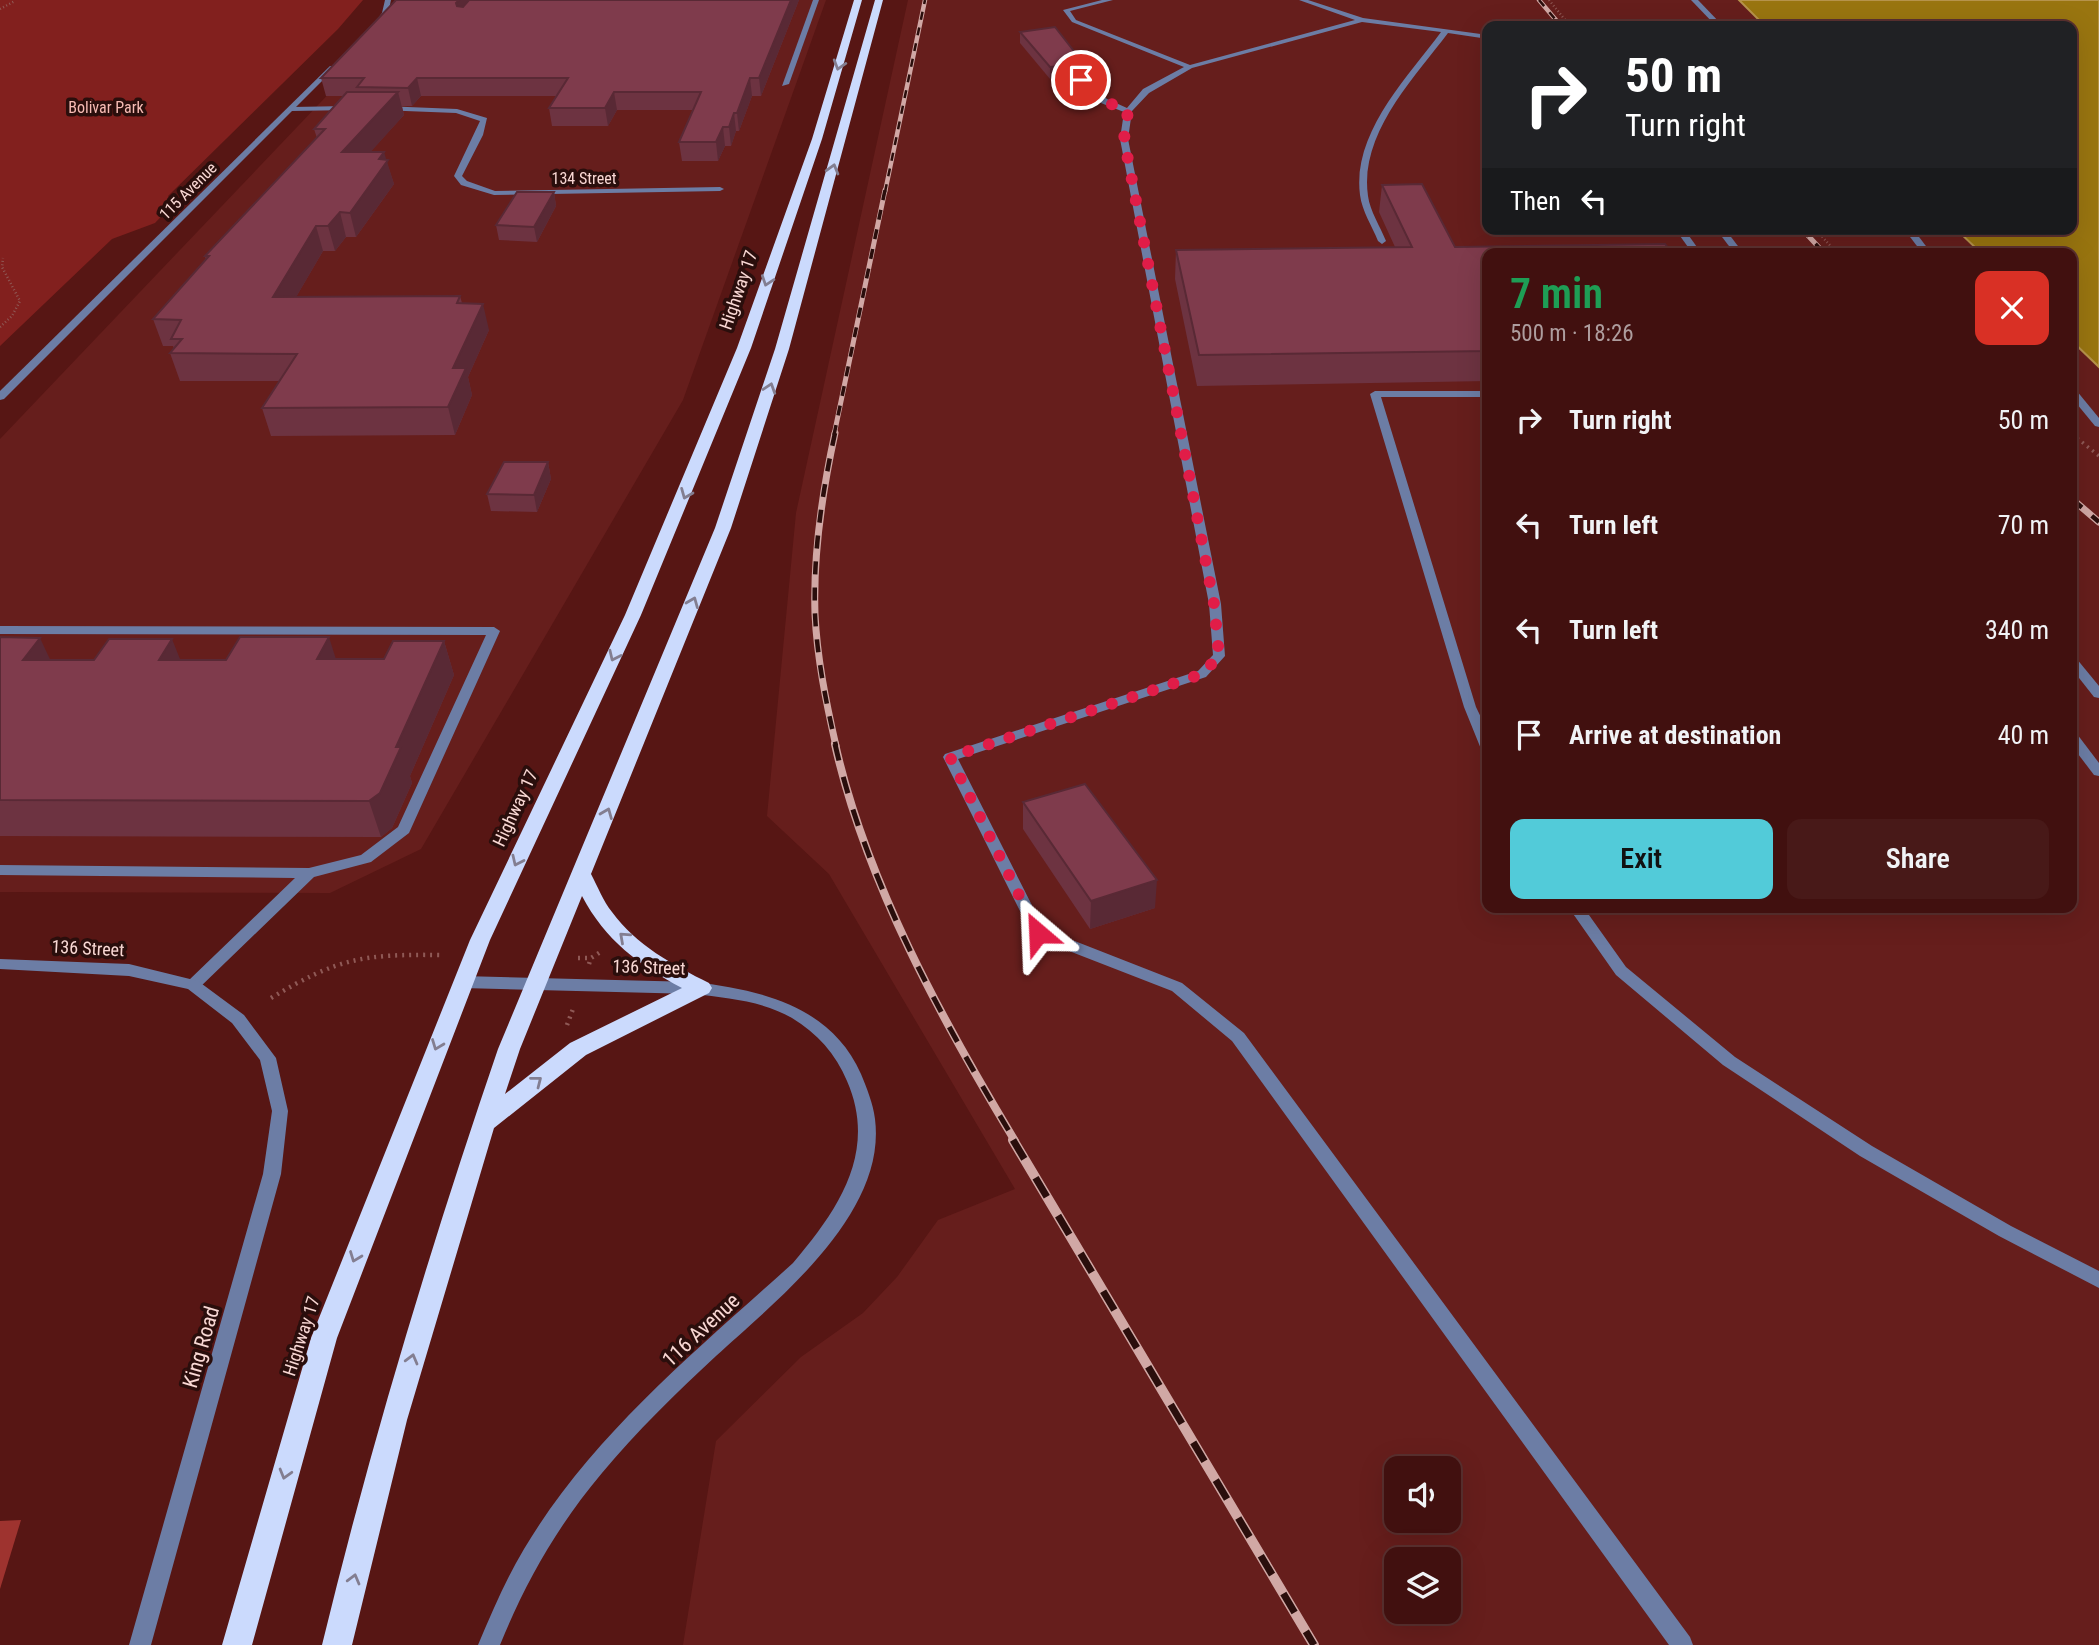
<!DOCTYPE html>
<html lang="en">
<head>
<meta charset="utf-8">
<style>
	:root { --surface:#41100f; --page:#481918; --text:#f1f3f6; --muted:#ae9d9e; --line:#5a302f; --accent:#52cbd9 }
	body { margin:0; font-family:"Roboto Condensed",sans-serif; background:var(--page); color:var(--text); height:100vh; display:flex; flex-direction:column; font-size:26px; white-space:nowrap }
	* { box-sizing:border-box; margin:0 }
	p { font-size:23px; color:var(--muted) }
	.icon { flex:none; width:38px; height:38px; fill:none; stroke:currentColor; stroke-width:2; stroke-linecap:round; stroke-linejoin:round }
	.map { position:relative; flex:1; overflow:hidden }
	.panel { position:absolute; left:1482px; top:248px; width:595px; height:665px; display:flex; flex-direction:column; background:var(--surface); border-radius:14px; box-shadow:0 7px 28px #0002,0 0 0 2px var(--line) }
	.panel>* { flex:none }
	.top-card { position:absolute; left:1482px; top:21px; width:595px; height:214px; border-radius:14px; box-shadow:0 7px 28px #0002,0 0 0 2px var(--line); background:#202124; color:#fff; overflow:hidden }
	.controls { position:absolute; left:1384px; top:1456px; display:grid; gap:14px }
	.controls a { display:grid; place-items:center; width:77px; height:77px; border-radius:14px; background:var(--surface); box-shadow:0 7px 28px #0002,0 0 0 2px var(--line); font-size:35px }
	.pin { position:absolute; display:grid; place-items:center; width:60px; height:60px; color:#fff; margin:-30px; border:4px solid #fff; border-radius:50%; box-shadow:0 2px 7px #0007 }
	.me { position:absolute; width:77px; margin:-38px; rotate:334deg; stroke-linejoin:round; filter:drop-shadow(0 0 5px #0008) }
	.turn { display:flex; align-items:center; gap:24px; height:147px; padding:0 28px; font-size:32px }
	.turn .icon { width:91px; height:91px; stroke-width:2.5 }
	.turn b { display:block; font-size:49px; line-height:60px }
	.then { display:flex; align-items:center; height:66px; padding:0 28px; background:#0003; gap:14px; font-size:26px }
	.round { display:grid; place-items:center; flex:none; width:74px; height:74px; border-radius:14px; background:var(--page) }
	.head { display:flex; align-items:center; justify-content:space-between; height:119px; padding:0 28px }
	h1 { font-size:42px; font-weight:600; line-height:52px; color:#1e9e55 }
	.primary-button { display:flex; gap:14px; margin-top:auto; padding:14px 28px }
	.primary-button a { flex:1; height:80px; border-radius:14px; background:var(--accent); color:#111; font-size:28px; font-weight:600; line-height:80px; text-align:center }
	.primary-button a+a { background:var(--page); color:var(--text) }
	ul { padding:0; list-style:none }
	li { display:flex; align-items:center; gap:21px; height:105px; padding:0 28px }
	li div { flex:1 }
	li b { display:block; font-size:26px }
	li em { font-style:normal }
	.map>svg:first-child { display:block }
</style>
</head>
<body>
<div class="map">
<svg width="2099" height="1645" viewBox="0 0 2099 1645">
	<rect width="100%" height="100%" fill="#571614"/>
	<g fill="#661e1c" fill-rule="evenodd">
		<path d="M418,0H826L683,400L421,849L330,893L0,892V439Z"/>
		<path d="M908,0H1739L1765,26H1488V229H1956L1982,254H1488V908H2072V341L2099,367V1645H683L716,1441L801,1357L863,1313L897,1277L938,1220L1015,1189L829,874L767,816L796,513ZM1396,1468H1449V1521H1396ZM1396,1559H1449V1612H1396Z"/>
	</g>
	<path fill="#82201e" d="M0,0H363L338,29L168,196L173,204L155,223L112,239L0,346Z"/>
	<path fill="#9e332f" d="M21,1520L0,1589V1521Z"/>
	<path fill="#997510" stroke="#b6934b" stroke-width="2" d="M1739,0H2099V367L2072,341V254H1982L1956,229H2072V26H1765Z"/>
	<g fill="none" stroke-linecap="round" stroke-linejoin="round">
		<g stroke="#8f5956" stroke-width="2.5" stroke-dasharray="1 2.5" stroke-linecap="butt">
			<path d="M1549,0L1570,26"/>
			<path d="M0,9L15,1"/>
			<path d="M1815,229L1838,254"/>
			<path d="M0,327L12,316L20,301L2,267L3,258"/>
		</g>
		<path stroke="#8f5956" stroke-width="3.5" stroke-dasharray="2 4.5" stroke-linecap="butt" d="M2072,434L2099,456"/>
		<g stroke="#8f5956" stroke-width="4.5" stroke-dasharray="2 5" stroke-linecap="butt">
			<path d="M578,958H591"/>
			<path d="M589,964L591,958L602,951"/>
			<path d="M271,998C338,958 363,954 440,955"/>
			<path d="M567,1025L573,1009"/>
		</g>
		<g fill="#6c7da5" fill-rule="evenodd">
			<path d="M813,0H819L789,84L782,86Z"/>
			<path d="M1102,0H1113L1070,11L1076,20L1190,65L1355,20L1299,0H1308L1363,18L1488,35V39L1448,33C1414,78 1359,134 1368,196C1370,211 1380,226 1386,241L1382,244L1378,241C1372,226 1362,211 1360,195C1352,133 1407,78 1441,32L1362,22L1192,68L1149,93L1132,111L1128,139L1221,604L1225,656L1206,677L958,759L1044,929L1182,983L1244,1033L1690,1637L1693,1645H1669L1232,1041L1172,991L1033,937L943,757L945,754L1198,671L1213,655L1209,604L1120,139L1124,112L1101,103L1077,80L1084,78L1107,99L1127,108L1143,89L1184,67L1072,22L1063,10Z"/>
			<path d="M1691,0H1698L1723,26H1716Z"/>
			<path d="M1675,229H1684L1702,254H1693Z"/>
			<path d="M1716,229H1725L1744,254H1735Z"/>
			<path d="M1904,229H1913L1932,254H1923Z"/>
			<path d="M2072,389L2076,390L2099,418V427L2095,426L2072,398Z"/>
			<path d="M1488,391V397H1381L1476,707L1488,732V753L1481,749L1464,707L1370,394L1375,391Z"/>
			<path d="M0,626L494,627L500,631L409,833L371,862L314,877L198,989H188L185,985L188,981L295,878L0,875V865L309,868L361,855L398,827L486,635L0,634Z"/>
			<path d="M2072,657L2076,658L2099,686V698L2094,697L2072,669Z"/>
			<path d="M2072,733L2077,734L2099,763V776L2094,775L2072,746Z"/>
			<path d="M1569,908H1584L1626,967L1735,1057L1872,1146L2011,1226L2099,1271V1288L1999,1236L1860,1156L1723,1065L1616,975Z"/>
		</g>
		<g fill="#6c7da5" fill-rule="evenodd">
			<path d="M349,106L353,108L352,110L291,111L287,109L291,107Z"/>
			<path d="M383,106L457,109L487,118L483,135L462,176L467,181L495,191L720,187L724,189L720,191L494,195L461,185L454,176L480,121L456,113L380,110L379,108Z"/>
			<path d="M462,976L694,982C761,990 831,1006 861,1074C867,1089 873,1103 875,1119C887,1214 778,1299 716,1356C676,1393 637,1431 602,1473C558,1525 525,1583 500,1645H478C492,1612 506,1579 524,1549C592,1435 696,1351 793,1263C838,1210 878,1152 847,1081C836,1054 817,1033 792,1018C763,1001 727,998 694,994L462,988L457,986L454,982L457,978Z"/>
		</g>
		<g fill="#6c7da5" fill-rule="evenodd">
			<path d="M385,0H391L388,14L376,26H372L382,13Z"/>
			<path d="M330,66L336,67L4,399L0,400V391Z"/>
			<path d="M0,959L129,964L198,981L244,1015L276,1058L288,1111L281,1174L151,1645H129L263,1174L272,1111L260,1060L232,1023L188,989L129,976L0,969Z"/>
		</g>
		<g fill="#cbdafd" fill-rule="evenodd">
			<path d="M854,0H862L822,139L751,348L641,615L490,940L337,1338L252,1645H222L311,1338L470,940L625,615L737,348L812,139Z"/>
			<path d="M875,0H883L789,349L731,528L591,874C598,887 603,901 612,912C636,945 673,965 709,983L712,988L709,993L586,1055L494,1128L407,1420L352,1645H322C371,1443 431,1245 498,1049L715,528L775,349ZM582,896C605,940 639,965 682,988L570,1043L505,1094L520,1049Z"/>
		</g>
		<g stroke="#d1a8a5" stroke-width="4.5">
			<g id="rail-far4">
				<path d="M1539,0L1561,26"/>
				<path d="M885,192L925,0"/>
			</g>
		</g>
		<g stroke="#d1a8a5" stroke-width="5">
			<g id="rail-far3">
				<path d="M1802,229L1825,254"/>
				<path d="M834,435L885,190"/>
			</g>
		</g>
		<g stroke="#d1a8a5" stroke-width="7">
			<g id="rail-far2">
				<path d="M835,433C822,493 813,553 815,614C817,658 826,702 836,746"/>
				<path d="M2072,499L2099,522"/>
			</g>
		</g>
		<g stroke="#d1a8a5" stroke-width="8">
			<path id="rail-far1" d="M835,744C866,882 942,1020 1015,1141"/>
		</g>
		<g stroke="#d1a8a5" stroke-width="10">
			<path id="rail" d="M1013,1140L1314,1645"/>
		</g>
		<use href="#rail-far4" stroke="#2a0e0c" stroke-width="2.5" stroke-dasharray="8" stroke-linecap="butt"/>
		<use href="#rail-far3" stroke="#2a0e0c" stroke-width="3.5" stroke-dasharray="10" stroke-linecap="butt"/>
		<use href="#rail-far2" stroke="#2a0e0c" stroke-width="4.5" stroke-dasharray="13" stroke-linecap="butt"/>
		<use href="#rail-far1" stroke="#2a0e0c" stroke-width="5" stroke-dasharray="17" stroke-linecap="butt"/>
		<use href="#rail" stroke="#2a0e0c" stroke-width="7" stroke-dasharray="22" stroke-linecap="butt"/>
	</g>
	<g fill="#6d3341">
		<path d="M396,0H799L761,96H752L739,131H736L731,146H725L718,161H682L679,142L693,110H617L608,126H552L549,108L556,96H421L412,106H402L404,115L370,152L386,160L394,184L356,237H346L335,251H323L296,297L460,296L462,303L489,330L468,377L472,395L455,435L271,436L262,408L279,381H180L170,353L174,349L173,346H163L153,319L206,260L205,256L317,138L314,129L344,96H326L321,78Z"/>
		<path d="M1020,32L1084,64V76L1050,79L1020,43Z"/>
		<path d="M1382,185L1455,247L1488,254V381L1197,386L1175,279L1176,250L1395,247L1379,212Z"/>
		<path d="M554,192L556,206L537,242L499,240L496,225Z"/>
		<path d="M548,462L551,479L537,512L491,511L487,494Z"/>
		<path d="M0,637L50,660L384,659L444,641L454,675L410,776L412,783L392,828L381,837L0,836Z"/>
		<path d="M1023,802L1155,908L1090,929L1023,829Z"/>
	</g>
	<g fill="#592935">
		<path d="M459,0H475L460,19L456,3Z"/>
		<path d="M791,0H799L761,96L759,78Z"/>
		<path d="M1084,64V76L1050,79V67Z"/>
		<path d="M417,78L421,96L412,106L408,88Z"/>
		<path d="M750,78L752,96L739,131L737,113Z"/>
		<path d="M398,92L404,115L349,176L342,152Z"/>
		<path d="M614,92L617,110L608,126L605,108Z"/>
		<path d="M734,113L736,131L731,146L729,127Z"/>
		<path d="M723,127L725,146L718,161L716,142Z"/>
		<path d="M384,152L394,184L356,237L350,213Z"/>
		<path d="M554,192L556,206L537,242L534,227Z"/>
		<path d="M340,212L346,237L335,251L328,226Z"/>
		<path d="M316,226L323,251L281,323L273,297Z"/>
		<path d="M483,304L489,330L468,377L472,395L455,435L448,407L453,368Z"/>
		<path d="M548,462L551,479L537,512L534,495Z"/>
		<path d="M329,637L340,672L317,659Z"/>
		<path d="M40,638L56,672L23,660Z"/>
		<path d="M172,639L186,674L159,660Z"/>
		<path d="M444,641L454,675L410,776L412,783L392,828L381,837L369,801L396,747Z"/>
		<path d="M1157,880L1155,908L1090,929L1091,901Z"/>
	</g>
	<g fill="#7f3b4c" stroke="#592935" stroke-width="2">
		<path d="M396,0H459L456,3L457,6L463,7L469,0H791L759,78H750L737,113H734L729,127H723L716,142H679L701,92H614L605,108H549L568,78H417L408,88L357,87L364,78H321Z"/>
		<path d="M1055,27L1084,64L1050,67L1020,32Z"/>
		<path d="M347,92H398L342,152H384L379,159L388,160L350,213L340,212L328,226H316L273,297L460,296L457,303L483,304L453,368H466L448,407L262,408L297,354L170,353L182,339H171L181,320L153,319L209,256H205L325,129H314Z"/>
		<path d="M1422,184L1455,247L1665,244L1673,254H1488V351L1199,355L1176,250L1412,247L1382,185Z"/>
		<path d="M517,192H554L534,227L496,225Z"/>
		<path d="M504,462H548L534,495L487,494Z"/>
		<path d="M0,637L40,638L23,660H94L109,639H172L159,660H226L240,637H329L317,659H384L393,641H444L396,747H401L380,793L369,801L0,800Z"/>
		<path d="M1085,784L1157,880L1091,901L1023,802Z"/>
	</g>
	<defs><path id="oneway-chevron" d="M-2-3.5L2.5 0L-2 3.5" fill="none" stroke-width="1.6" stroke-linecap="round" stroke-linejoin="round" transform="scale(1.75)"/></defs>
	<g stroke="#837e91">
		<use href="#oneway-chevron" transform="translate(839 65) rotate(107)"/>
		<use href="#oneway-chevron" transform="translate(833 169) rotate(-74)"/>
		<use href="#oneway-chevron" transform="translate(767 281) rotate(109)"/>
		<use href="#oneway-chevron" transform="translate(770 388) rotate(-72)"/>
		<use href="#oneway-chevron" transform="translate(686 494) rotate(112)"/>
		<use href="#oneway-chevron" transform="translate(693 602) rotate(-68)"/>
		<use href="#oneway-chevron" transform="translate(614 656) rotate(115)"/>
		<use href="#oneway-chevron" transform="translate(607 813) rotate(-68)"/>
		<use href="#oneway-chevron" transform="translate(517 861) rotate(115)"/>
		<use href="#oneway-chevron" transform="translate(624 937) rotate(-138)"/>
		<use href="#oneway-chevron" transform="translate(437 1045) rotate(111)"/>
		<use href="#oneway-chevron" transform="translate(537 1081) rotate(-38)"/>
		<use href="#oneway-chevron" transform="translate(355 1257) rotate(111)"/>
		<use href="#oneway-chevron" transform="translate(412 1359) rotate(-75)"/>
		<use href="#oneway-chevron" transform="translate(285 1474) rotate(106)"/>
		<use href="#oneway-chevron" transform="translate(354 1579) rotate(-75)"/>
	</g>
	<g fill="none" stroke-linecap="round" stroke-linejoin="round">
		<path stroke="#e11d48" stroke-width="12" stroke-dasharray="0 21.6" d="M1038,933L950,757L1202,674L1219,656L1214,604L1124,139L1128,111L1104,101L1081,80"/>
	</g>
	<g text-anchor="middle" dominant-baseline="central" stroke-width="7" stroke-linejoin="round" paint-order="stroke">
		<g font-size="16" fill="#f6bbb4" stroke="#2a0e0c">
			<text x="106" y="107">Bolivar Park</text>
		</g>
		<g font-size="16" fill="#f9d8d4" stroke="#2a0e0c">
			<text x="584" y="178">134 Street</text>
			<text transform="translate(188 191) rotate(-45)">115 Avenue</text>
		</g>
		<g font-size="18" fill="#f9d8d4" stroke="#2a0e0c">
			<text transform="translate(738 290) rotate(-71)">Highway 17</text>
			<text transform="translate(515 808) rotate(-65)">Highway 17</text>
			<text transform="translate(88 948) rotate(3)">136 Street</text>
			<text transform="translate(649 967) rotate(2)">136 Street</text>
			<text transform="translate(301 1336) rotate(-72)">Highway 17</text>
		</g>
		<g font-size="21" fill="#f9d8d4" stroke="#2a0e0c">
			<text transform="translate(701 1330) rotate(-43)">116 Avenue</text>
			<text transform="translate(201 1347) rotate(-74)">King Road</text>
		</g>
	</g>
</svg>
<div class="controls">
<a><svg class="icon" aria-label="sound" viewBox="0 0 24 24"><path d="M4 9h4l5-4v14l-5-4H4zM17 9q2 3 0 6"/></svg></a>
<a><svg class="icon" aria-label="layers" viewBox="0 0 24 24"><path d="M12 4l9 5-9 5-9-5zM3 14l9 5 9-5"/></svg></a>
</div>
<div class="pin" style="left:1081px;top:80px;background:#d93025"><svg class="icon" aria-label="arrive" viewBox="0 0 24 24"><path d="M6 21V4h12l-3 4 3 4H6"/></svg></div>
<svg class="me" style="left:1038px;top:933px" viewBox="-20 -20 40 40"><path d="M0-17L14 15 0 8-14 15z" fill="#e11d48" stroke="#fff" stroke-width="4"/></svg>
<div class="top-card">
<div class="turn"><svg class="icon" aria-label="right" viewBox="0 0 24 24"><path d="M7 20v-9h11M14 6l5 5-5 5"/></svg><div><b>50 m</b>Turn right</div></div>
<div class="then">Then<svg class="icon" aria-label="left" viewBox="0 0 24 24"><path d="M17 20v-9H6M10 6l-5 5 5 5"/></svg></div>
</div>
<section class="panel">
<div class="head"><div><h1>7 min</h1><p>500 m · 18:26</p></div><a class="round" style="background:#d93025;color:#fff"><svg class="icon" aria-label="close" viewBox="0 0 24 24"><path d="M6 6l12 12M18 6L6 18"/></svg></a></div>
<ul>
<li><svg class="icon" aria-label="right" viewBox="0 0 24 24"><path d="M7 20v-9h11M14 6l5 5-5 5"/></svg><div><b>Turn right</b></div><em>50 m</em></li>
<li><svg class="icon" aria-label="left" viewBox="0 0 24 24"><path d="M17 20v-9H6M10 6l-5 5 5 5"/></svg><div><b>Turn left</b></div><em>70 m</em></li>
<li><svg class="icon" aria-label="left" viewBox="0 0 24 24"><path d="M17 20v-9H6M10 6l-5 5 5 5"/></svg><div><b>Turn left</b></div><em>340 m</em></li>
<li><svg class="icon" aria-label="arrive" viewBox="0 0 24 24"><path d="M6 21V4h12l-3 4 3 4H6"/></svg><div><b>Arrive at destination</b></div><em>40 m</em></li>
</ul>
<div class="primary-button"><a>Exit</a><a>Share</a></div>
</section>
</div>
</body>
</html>
